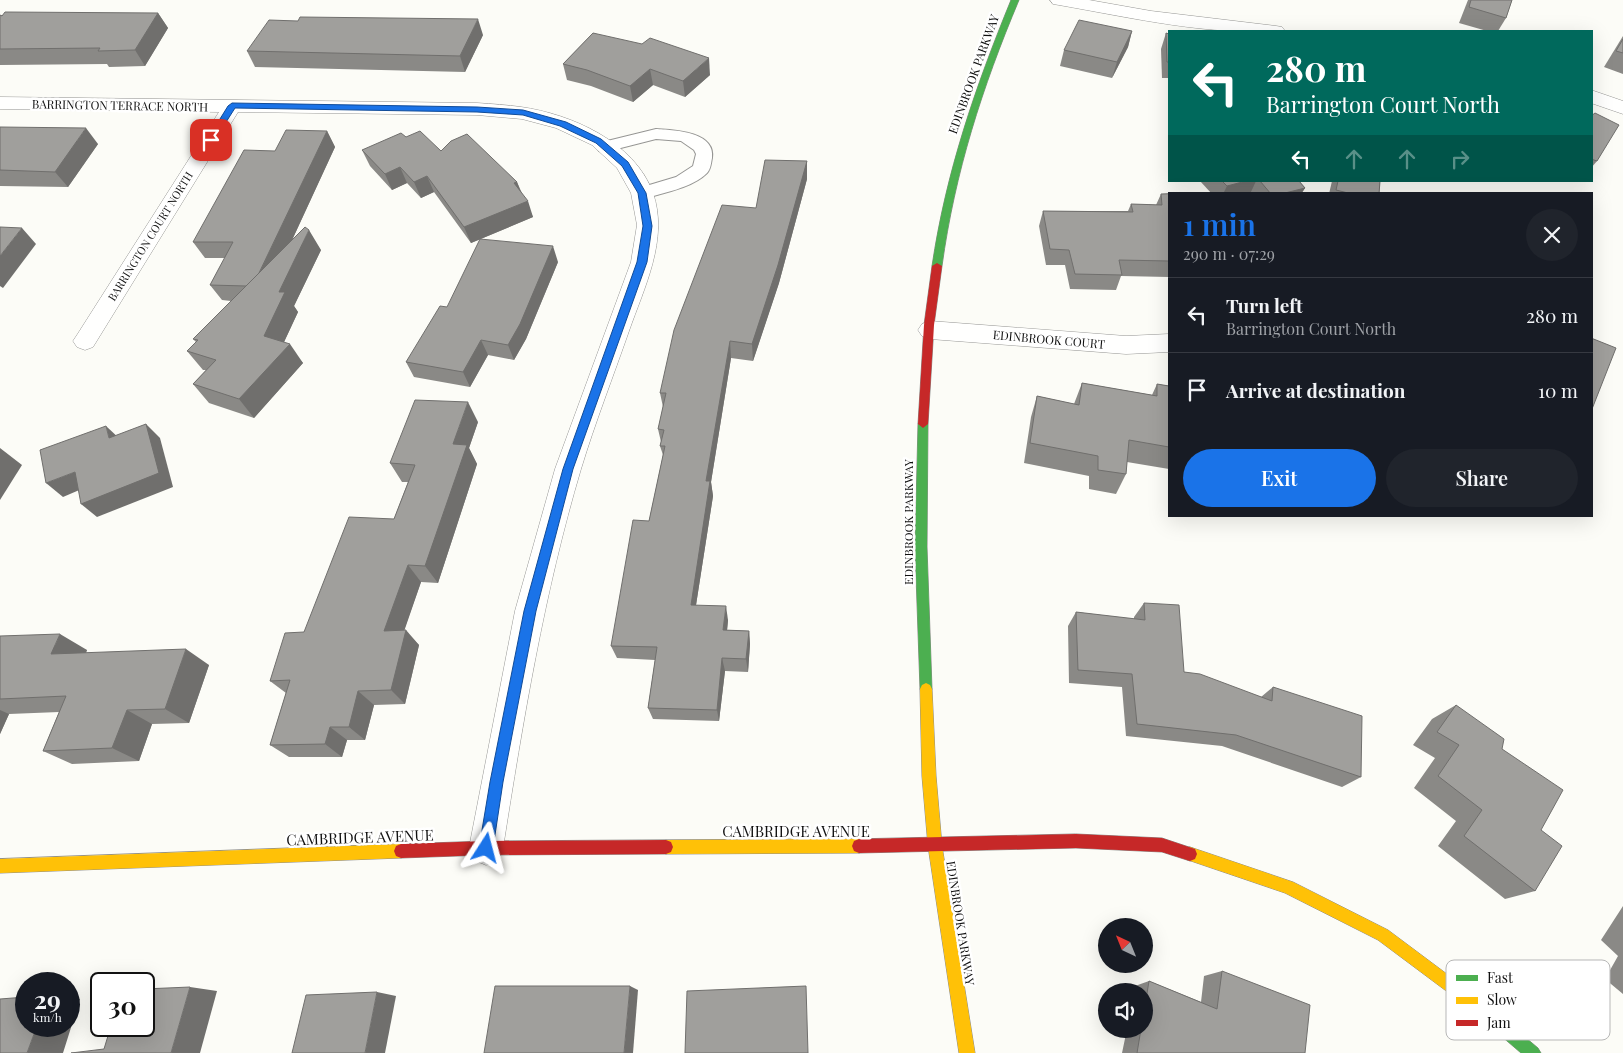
<!DOCTYPE html>
<html lang="en">
<head>
<meta charset="utf-8">
<style>
	:root { --surface:#171b24; --page:#20242c; --text:#f1f3f6; --muted:#9ea1a6; --line:#363941; --accent:#1a73e8 }
	body { margin:0; font-family:"Playfair Display",serif; background:var(--page); color:var(--text); height:100vh; display:flex; flex-direction:column; font-size:19px; white-space:nowrap }
	* { box-sizing:border-box; margin:0 }
	p { font-size:16px; color:var(--muted) }
	.icon { flex:none; width:28px; height:28px; fill:none; stroke:currentColor; stroke-width:2; stroke-linecap:round; stroke-linejoin:round }
	.map { position:relative; flex:1; overflow:hidden }
	.sheet { position:absolute; left:1168px; top:192px; width:425px; height:325px; display:flex; flex-direction:column; background:var(--surface); border-radius:0px; box-shadow:0 5px 20px #0002 }
	.sheet>* { flex:none }
	.top-card { position:absolute; left:1168px; top:30px; width:425px; height:152px; border-radius:0px; box-shadow:0 5px 20px #0002; background:#00695c; color:#fff; overflow:hidden }
	.needle { width:32px; rotate:317deg }
	.controls { position:absolute; left:1098px; top:918px; display:grid; gap:10px }
	.controls a { display:grid; place-items:center; width:55px; height:55px; border-radius:50%; background:var(--surface); box-shadow:0 5px 20px #0002; font-size:25px }
	.speed { position:absolute; left:15px; top:972px; display:flex; gap:10px; font-size:25px; font-weight:700; text-align:center }
	.speed>* { display:grid; place-content:center; width:65px; height:65px; border-radius:50%; background:var(--surface); box-shadow:0 5px 20px #0002; line-height:1 }
	.speed small { font-size:12px; font-weight:400 }
	.speed .limit { border:2px solid #111; border-radius:8px; background:#fff; color:#111 }
	.pin { position:absolute; display:grid; place-items:center; width:42px; height:42px; color:#fff; margin:-21px; border-radius:10px; box-shadow:0 2px 8px #0006 }
	.me { position:absolute; width:55px; margin:-28px; rotate:9deg; stroke-linejoin:round; filter:drop-shadow(0 0 4px #0008) }
	.turn { display:flex; align-items:center; gap:18px; height:105px; padding:0 15px; font-size:22px }
	.turn .icon { width:65px; height:65px; stroke-width:2.5 }
	.turn b { display:block; font-size:35px; line-height:42px }
	.lanes { display:flex; align-items:center; height:48px; padding:0 15px; background:#0003; justify-content:center; gap:25px; direction:ltr }
	.lanes .off { opacity:.35 }
	.round { display:grid; place-items:center; flex:none; width:52px; height:52px; border-radius:26px; background:var(--page) }
	.summary { display:flex; align-items:center; justify-content:space-between; height:85px; padding:0 15px }
	h1 { font-size:30px; font-weight:600; line-height:38px; color:var(--accent) }
	.button { display:flex; gap:10px; margin-top:auto; padding:10px 15px }
	.button a { flex:1; height:58px; border-radius:30px; background:var(--accent); color:#fff; font-size:20px; font-weight:600; line-height:58px; text-align:center }
	.button a+a { background:var(--page); color:var(--text) }
	ul { padding:0; list-style:none }
	li { display:flex; align-items:center; gap:15px; height:75px; padding:0 15px; border-top:1px solid var(--line) }
	li div { flex:1 }
	li b { display:block; font-size:19px }
	li em { font-style:normal }
	.map>svg:first-child { display:block }
</style>
</head>
<body>
<div class="map">
<svg width="1623" height="1053" viewBox="0 0 1623 1053">
	<rect width="100%" height="100%" fill="#fcfcf7"/>
	<g fill="none" stroke-linecap="round" stroke-linejoin="round">
		<g stroke="#969694" stroke-width="2">
			<path id="lane" d="M656,129C672,130 716,131 712,158C711,162 711,169 707,173C692,188 663,193 642,199L636,197L633,193L636,189L676,177L693,166L696,154L694,150L681,141L656,139L605,152L599,151L597,147L599,143Z"/>
		</g>
		<g stroke="#969694" stroke-width="1">
			<g id="street">
				<path d="M1050,0H1089L1151,11L1276,26L1282,27L1285,31C1210,36 1133,18 1059,5L1053,4Z"/>
				<path d="M1591,90L1623,101V114L1591,103Z"/>
				<path d="M0,97L477,103C492,104 507,105 521,107C571,114 635,142 653,193C669,239 644,288 629,331C613,377 595,423 581,469C544,593 523,721 503,848L498,860L486,865L474,860L469,848L515,611L555,469L631,262L637,225L631,193L617,168L592,145L556,128L522,119L477,115L238,112L93,347L85,350L77,347L73,341L77,335L219,112L0,109Z"/>
				<path d="M930,321L1126,336L1169,334V352L1126,354L930,339L922,336L918,330L922,324Z"/>
			</g>
		</g>
		<g stroke="#8d8d8b" stroke-width="1">
			<g id="fast">
				<path d="M1011,0H1019C982,88 955,172 942,266L937,269L932,266C946,172 975,88 1011,0Z"/>
				<path d="M923,420L928,424L927,547L932,689L930,693L926,695L922,693L920,689L915,547L918,424Z"/>
				<path d="M1470,993L1475,995L1538,1048L1541,1053H1521L1465,1005L1463,1000L1465,995Z"/>
			</g>
		</g>
		<g stroke="#8d8d8b" stroke-width="1">
			<g id="slow">
				<path d="M926,683L930,685L932,689L936,776L942,846L975,1053H959L928,846L922,776L920,689L922,685Z"/>
				<path d="M859,839L864,841L866,846L864,851L859,853L666,854L661,852L659,847L661,842L666,840Z"/>
				<path d="M401,844L406,846L408,851L406,856L401,858L0,873V859Z"/>
				<path d="M1190,847L1293,882L1388,930L1475,995L1477,1000L1475,1005L1470,1007L1465,1005L1378,940L1285,893L1185,859L1183,854L1185,849Z"/>
			</g>
		</g>
		<g stroke="#8d8d8b" stroke-width="1">
			<g id="jam">
				<path d="M937,263L942,266L934,325L928,424L923,428L918,424L924,325L932,266Z"/>
				<path d="M1076,834L1162,838L1195,849L1197,854L1195,859L1190,861L1162,852L1076,848L859,853L854,851L852,846L854,841L859,839Z"/>
				<path d="M666,840L671,842L673,847L671,852L666,854L486,855L401,858L396,856L394,851L396,846L401,844L486,841Z"/>
			</g>
		</g>
		<use href="#lane" fill="#fffffe" fill-rule="evenodd"/>
		<use href="#street" fill="#fffffe" fill-rule="evenodd"/>
		<use href="#fast" fill="#4caf50" fill-rule="evenodd"/>
		<use href="#slow" fill="#ffc107" fill-rule="evenodd"/>
		<use href="#jam" fill="#c62828" fill-rule="evenodd"/>
	</g>
	<g fill="#8a8986">
		<path d="M1468,0H1512L1506,18L1498,31H1487L1459,23Z"/>
		<path d="M158,13L168,28L145,66L109,67L107,64L0,65V15Z"/>
		<path d="M1132,31L1128,47L1112,78L1060,66L1064,50Z"/>
		<path d="M593,33L710,75L685,97L653,85L633,102L591,86L567,80L563,64Z"/>
		<path d="M1166,33L1169,34V78H1162L1161,49Z"/>
		<path d="M483,35L465,72L255,67L247,51Z"/>
		<path d="M1623,36V74L1604,67Z"/>
		<path d="M1591,116L1597,161L1591,168Z"/>
		<path d="M0,127L98,144L68,187L0,186Z"/>
		<path d="M327,131L335,147L292,240L321,250L294,306L298,312L284,342L303,363L254,418L209,403L193,384L206,370H203L187,351L196,342L193,339L231,301L222,300L210,285L225,258H205L193,242L275,151Z"/>
		<path d="M406,137L517,182L521,191L533,217L471,243L434,192L421,198L407,183L392,190L370,166L362,150Z"/>
		<path d="M807,161V179L779,283L753,361L731,358L711,482L713,496L696,605L728,620L727,630L749,631L750,644L748,672L725,671L719,721L653,719L648,708L655,660L617,658L611,646L649,521L663,455L660,446L661,442L658,429L663,407L660,393Z"/>
		<path d="M1200,181H1299L1305,188L1301,194H1212Z"/>
		<path d="M1332,181H1380L1379,194H1329Z"/>
		<path d="M1161,194H1169V277L1121,276L1116,290L1070,289L1065,265H1046L1039,226L1043,211H1128L1131,204L1156,205Z"/>
		<path d="M558,262L526,339L514,360L488,355L470,387L414,377L406,362L447,307Z"/>
		<path d="M1082,383L1152,395L1157,384L1169,386V469L1127,462L1126,474L1116,494L1089,489V476L1024,463L1031,417L1037,396L1074,404Z"/>
		<path d="M478,422L469,448L477,464L438,583L421,582L404,630L419,645L405,704L374,705L365,740H347L342,757H289L270,745L286,693L270,681L304,632L394,519L408,482H402L390,463Z"/>
		<path d="M1144,603L1184,672L1261,697L1273,687L1361,777L1342,787L1222,746L1126,736L1122,687L1069,683L1068,626L1076,612L1134,619V617Z"/>
		<path d="M0,636L87,650L86,653L209,665L189,723L152,724L139,761L72,764L43,751L59,712L9,714L0,734Z"/>
		<path d="M1456,705L1502,749L1541,830L1535,891L1505,899L1438,846L1456,821L1414,788L1435,758L1413,745L1432,719Z"/>
		<path d="M1623,906V994L1605,979L1618,956L1601,940Z"/>
		<path d="M1222,971L1305,1053H1122L1127,1029H1144V991H1134L1135,986L1149,981L1201,1002L1204,976Z"/>
	</g>
	<g fill="#706f6d">
		<path d="M158,13L168,28L145,66L135,50Z"/>
		<path d="M478,19L483,35L465,72L460,56Z"/>
		<path d="M1132,31L1128,47L1112,78L1117,62Z"/>
		<path d="M709,58L710,75L685,97L683,81Z"/>
		<path d="M650,69L653,85L633,102L630,86Z"/>
		<path d="M86,128L98,144L68,187L55,172Z"/>
		<path d="M327,131L335,147L264,301L253,286Z"/>
		<path d="M807,161V179L779,283L753,361L752,344Z"/>
		<path d="M400,167L407,183L392,190L385,174Z"/>
		<path d="M427,176L434,192L421,198L414,182Z"/>
		<path d="M1246,181H1256L1250,194H1223L1227,186Z"/>
		<path d="M517,182L523,198L514,183Z"/>
		<path d="M1305,188L1301,194H1281Z"/>
		<path d="M528,201L533,217L471,243L464,227Z"/>
		<path d="M22,228L36,244L3,288L0,286V256Z"/>
		<path d="M309,230L321,250L294,306L298,312L278,355L264,336L279,292Z"/>
		<path d="M553,246L558,262L526,339L514,360L508,345Z"/>
		<path d="M481,340L488,355L470,387L463,372Z"/>
		<path d="M730,341L731,358L711,482L713,496L694,618L691,605L706,481Z"/>
		<path d="M290,344L303,363L254,418L239,399Z"/>
		<path d="M468,402L478,422L469,448L477,464L438,583L425,566L453,444Z"/>
		<path d="M146,424L160,438L173,487L97,517L81,504Z"/>
		<path d="M106,426L121,440L109,438Z"/>
		<path d="M0,448L22,465L0,500Z"/>
		<path d="M75,472L91,485L63,497L46,483Z"/>
		<path d="M408,565L421,582L399,646L384,631Z"/>
		<path d="M726,606L728,620L726,642L723,630Z"/>
		<path d="M406,630L419,645L405,704L391,690Z"/>
		<path d="M749,631L750,644L748,672L746,659Z"/>
		<path d="M60,634L87,650L78,669L51,654Z"/>
		<path d="M186,649L209,665L189,723L165,709Z"/>
		<path d="M722,658L725,671L719,721L717,710Z"/>
		<path d="M358,691L374,705L365,740L349,727Z"/>
		<path d="M0,710L9,714L0,734Z"/>
		<path d="M127,710L152,724L139,761L112,748Z"/>
		<path d="M330,727L347,740L342,757L325,744Z"/>
		<path d="M630,986L638,990L633,1053H624Z"/>
		<path d="M190,987L217,991L200,1053H171Z"/>
		<path d="M377,992L396,996L385,1053H365Z"/>
		<path d="M69,998L80,999L63,1053H27L37,1026H69Z"/>
	</g>
	<g fill="#a09f9c" stroke="#706f6d">
		<path d="M1471,0H1512L1506,18L1469,7Z"/>
		<path d="M5,12L158,13L135,50L98,51L100,48L0,49V15L2,16Z"/>
		<path d="M300,17L478,19L460,56L247,51L269,20L298,21Z"/>
		<path d="M1079,20L1132,31L1117,62L1064,50Z"/>
		<path d="M593,33L642,44L650,38L709,58L683,81L650,69L630,86L587,70L563,64Z"/>
		<path d="M1166,33L1169,34V62H1167Z"/>
		<path d="M1623,39V53L1616,51Z"/>
		<path d="M1595,113L1619,125L1597,161L1591,159V116Z"/>
		<path d="M0,127L86,128L55,172L0,170Z"/>
		<path d="M286,130L327,131L259,273L246,286L210,285L233,242H193L244,150L275,151Z"/>
		<path d="M420,131L441,151L451,141L467,134L517,182L514,183L528,201L464,227L427,176L414,182L400,167L385,174L362,150L401,133L406,137Z"/>
		<path d="M765,160L807,161L778,265L752,344L730,341L706,481H710L691,605L726,606L723,630L749,631L746,659L722,658L717,710L648,708L657,647L611,646L633,520L649,521L665,446H660L664,430L658,429L666,393H660L674,330L722,205L756,208Z"/>
		<path d="M1222,181H1246L1227,186Z"/>
		<path d="M1260,181H1299L1305,188L1281,194H1271Z"/>
		<path d="M1338,181H1380L1379,194H1352L1336,190Z"/>
		<path d="M1188,193L1169,194V261L1119,260L1122,275L1075,274L1069,250L1050,249L1043,211L1133,212L1131,204L1162,205L1161,194Z"/>
		<path d="M0,227L22,228L0,256Z"/>
		<path d="M305,227L309,230L279,292H285L264,336L290,344L239,399L193,384L216,360L187,351L198,340L193,339Z"/>
		<path d="M480,239L553,246L520,324L508,345L481,340L463,372L406,362L440,306L447,307Z"/>
		<path d="M1591,338L1616,348L1592,409H1591Z"/>
		<path d="M1082,383L1157,396V384L1169,386V447L1129,440L1126,474L1098,470V456L1030,443L1037,396L1079,405Z"/>
		<path d="M415,400L468,402L453,444L467,445L425,566L408,565L384,631L406,630L391,690L358,691L349,727H330L325,744L270,745L290,680L270,681L285,633L304,632L349,517L394,519L415,465L390,463Z"/>
		<path d="M146,424L159,473L81,504L75,472L46,483L40,450L106,426L109,438Z"/>
		<path d="M1144,603L1179,605L1184,672L1200,674L1272,701L1273,687L1362,716L1361,777L1236,735L1137,724L1132,674L1078,670L1076,612L1145,620Z"/>
		<path d="M60,634L51,654L186,649L165,709L127,710L112,748L43,751L66,696L0,699V636Z"/>
		<path d="M1456,705L1504,739L1502,749L1563,790L1541,830L1562,846L1535,891L1464,836L1482,810L1438,776L1459,745L1437,732Z"/>
		<path d="M1222,971L1310,1005L1305,1053H1137L1141,1029H1144V1012L1149,981L1217,1009Z"/>
		<path d="M495,986H630L624,1053H484Z"/>
		<path d="M806,986L808,1053H685L687,991Z"/>
		<path d="M190,987L171,1053H71L104,1049L111,1026H144V989Z"/>
		<path d="M377,992L365,1053H292L306,995Z"/>
		<path d="M26,997V1026H37L27,1053H0V999Z"/>
	</g>
	<path fill="#1a73e8" stroke="#114b97" d="M232,103L477,107L523,110L566,122L601,139L628,162L646,193L652,226L647,262L573,469L536,611L503,782L493,848L491,853L486,855L481,853L479,848L490,782L524,611L563,469L637,262L643,226L638,193L622,166L596,143L560,126L523,115L477,112L235,108L214,141H208L207,140L228,106Z"/>
	<g text-anchor="middle" dominant-baseline="central" stroke-width="5" stroke-linejoin="round" paint-order="stroke">
		<g font-size="11" fill="#101010" stroke="#fff">
			<text transform="translate(150 236) rotate(-58)">BARRINGTON COURT NORTH</text>
		</g>
		<g font-size="12" fill="#101010" stroke="#fff">
			<text transform="translate(973 74) rotate(-70)">EDINBROOK PARKWAY</text>
			<text transform="translate(120 105) rotate(1)">BARRINGTON TERRACE NORTH</text>
			<text transform="translate(1049 339) rotate(5)">EDINBROOK COURT</text>
			<text transform="translate(908 522) rotate(-90)">EDINBROOK PARKWAY</text>
			<text transform="translate(961 923) rotate(81)">EDINBROOK PARKWAY</text>
		</g>
		<g font-size="15" fill="#101010" stroke="#fff">
			<text x="796" y="831">CAMBRIDGE AVENUE</text>
			<text transform="translate(360 837) rotate(-2)">CAMBRIDGE AVENUE</text>
		</g>
	</g>
	<rect x="1446" y="960" width="164" height="80" rx="8" fill="#fff" stroke="#b7b7b7" stroke-width="1"/>
	<rect x="1456" y="975" width="22" height="6" fill="#4caf50"/>
	<rect x="1456" y="997" width="22" height="7" fill="#ffc107"/>
	<rect x="1456" y="1020" width="22" height="6" fill="#c62828"/>
	<g font-size="14" fill="#101010">
		<text x="1487" y="983">Fast</text>
		<text x="1487" y="1005">Slow</text>
		<text x="1487" y="1028">Jam</text>
	</g>
</svg>
<div class="controls">
<a><svg class="needle" viewBox="-14 -14 28 28"><path d="M0-13l5 13h-10z" fill="#e53935"/><path d="M0 13l5-13h-10z" fill="#9ea1a6"/></svg></a>
<a><svg class="icon" aria-label="sound" viewBox="0 0 24 24"><path d="M4 9h4l5-4v14l-5-4H4zM17 9q2 3 0 6"/></svg></a>
</div>
<div class="speed"><div>29<small>km/h</small></div><div class="limit">30</div></div>
<div class="pin" style="left:211px;top:140px;background:#d93025"><svg class="icon" aria-label="arrive" viewBox="0 0 24 24"><path d="M6 21V4h12l-3 4 3 4H6"/></svg></div>
<svg class="me" style="left:486px;top:848px" viewBox="-20 -20 40 40"><path d="M0-17L14 15 0 8-14 15z" fill="#1a73e8" stroke="#fff" stroke-width="4"/></svg>
<div class="top-card">
<div class="turn"><svg class="icon" aria-label="left" viewBox="0 0 24 24"><path d="M17 20v-9H6M10 6l-5 5 5 5"/></svg><div><b>280 m</b>Barrington Court North</div></div>
<div class="lanes"><svg class="icon" aria-label="left" viewBox="0 0 24 24"><path d="M17 20v-9H6M10 6l-5 5 5 5"/></svg><svg class="icon off" aria-label="ahead" viewBox="0 0 24 24"><path d="M12 20V5M6 11l6-6 6 6"/></svg><svg class="icon off" aria-label="ahead" viewBox="0 0 24 24"><path d="M12 20V5M6 11l6-6 6 6"/></svg><svg class="icon off" aria-label="right" viewBox="0 0 24 24"><path d="M7 20v-9h11M14 6l5 5-5 5"/></svg></div>
</div>
<section class="sheet">
<div class="summary"><div><h1>1 min</h1><p>290 m · 07:29</p></div><a class="round"><svg class="icon" aria-label="close" viewBox="0 0 24 24"><path d="M6 6l12 12M18 6L6 18"/></svg></a></div>
<ul>
<li><svg class="icon" aria-label="left" viewBox="0 0 24 24"><path d="M17 20v-9H6M10 6l-5 5 5 5"/></svg><div><b>Turn left</b><p>Barrington Court North</p></div><em>280 m</em></li>
<li><svg class="icon" aria-label="arrive" viewBox="0 0 24 24"><path d="M6 21V4h12l-3 4 3 4H6"/></svg><div><b>Arrive at destination</b></div><em>10 m</em></li>
</ul>
<div class="button"><a>Exit</a><a>Share</a></div>
</section>
</div>
</body>
</html>
